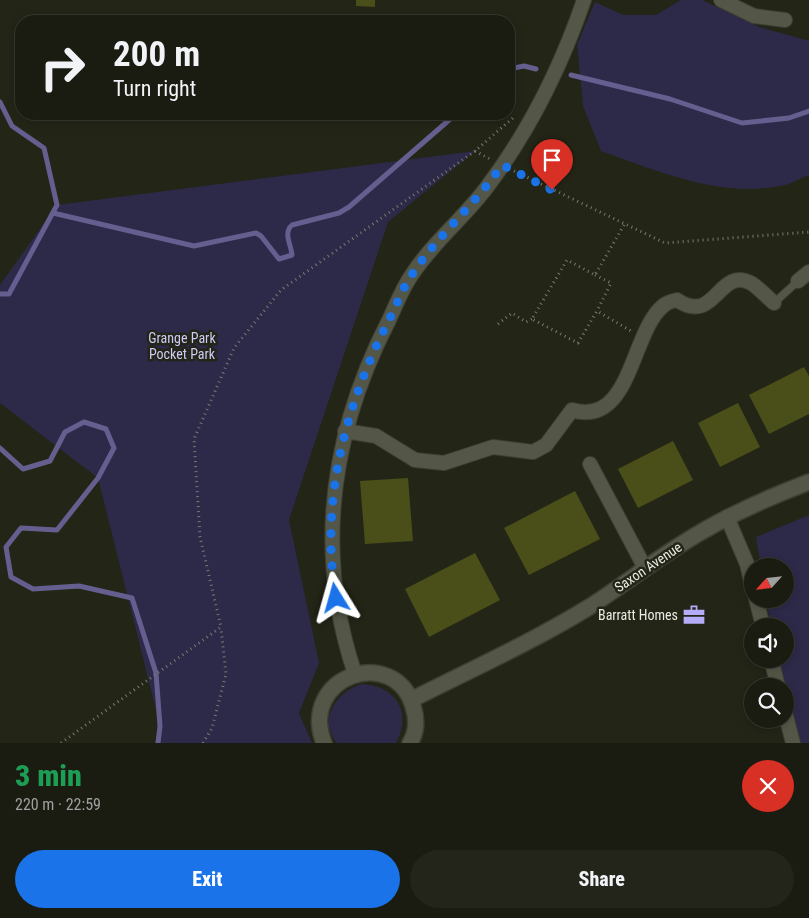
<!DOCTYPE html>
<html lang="en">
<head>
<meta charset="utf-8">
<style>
	:root { --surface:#1a1c11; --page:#23251a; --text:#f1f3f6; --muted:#9fa19f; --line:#383a31; --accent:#1a73e8 }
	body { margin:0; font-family:"Roboto Condensed",sans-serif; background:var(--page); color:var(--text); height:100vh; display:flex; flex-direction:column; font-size:19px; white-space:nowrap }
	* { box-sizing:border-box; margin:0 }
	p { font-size:16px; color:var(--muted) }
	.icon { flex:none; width:28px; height:28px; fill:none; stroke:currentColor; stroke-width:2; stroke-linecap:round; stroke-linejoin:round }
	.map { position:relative; height:743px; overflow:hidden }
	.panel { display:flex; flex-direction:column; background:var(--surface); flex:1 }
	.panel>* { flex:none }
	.top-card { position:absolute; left:15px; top:15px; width:500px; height:105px; border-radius:20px; box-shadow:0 2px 8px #0003,0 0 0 1px var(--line); background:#1a1c11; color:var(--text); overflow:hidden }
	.needle { width:32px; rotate:243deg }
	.fabs { position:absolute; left:744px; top:558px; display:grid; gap:10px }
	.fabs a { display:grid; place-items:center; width:50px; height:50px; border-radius:50%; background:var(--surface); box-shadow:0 2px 8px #0003,0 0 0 1px var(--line); font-size:25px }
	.pin { position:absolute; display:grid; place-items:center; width:42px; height:42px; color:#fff; margin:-51px -21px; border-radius:50% 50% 50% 0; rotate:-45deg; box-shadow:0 0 5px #0007 }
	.pin .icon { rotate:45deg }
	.me { position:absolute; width:55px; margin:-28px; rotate:352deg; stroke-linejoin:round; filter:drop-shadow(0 0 4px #0008) }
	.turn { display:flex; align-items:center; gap:18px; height:105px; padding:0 15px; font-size:22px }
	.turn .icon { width:65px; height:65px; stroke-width:2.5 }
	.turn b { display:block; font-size:35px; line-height:42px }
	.round { display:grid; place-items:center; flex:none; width:52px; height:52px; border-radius:26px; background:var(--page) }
	.summary { display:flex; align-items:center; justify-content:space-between; height:85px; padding:0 15px }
	h1 { font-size:30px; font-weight:800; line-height:38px; color:#1e9e55 }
	.action { display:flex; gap:10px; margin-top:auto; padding:10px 15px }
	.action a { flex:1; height:58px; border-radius:30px; background:var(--accent); color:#fff; font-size:20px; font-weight:800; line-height:58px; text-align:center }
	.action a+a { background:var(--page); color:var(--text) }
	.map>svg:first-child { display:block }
</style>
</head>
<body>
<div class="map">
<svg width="809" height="743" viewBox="0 0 809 743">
	<rect width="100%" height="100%" fill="#232517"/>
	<g fill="#2d2949">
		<path d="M681,0H702L759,27L809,41V175C800,178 790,185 780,186C719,198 658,171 601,151L583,106L577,45L595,2L623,15H656Z"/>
		<path d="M475,151L388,222L289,520L319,663L299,713L312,743H155L160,726L98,478L0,403V285L57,205Z"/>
		<path d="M809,515V743H801L779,659H785V626H771L766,599H785V566H761L756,537Z"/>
		<path d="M362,684C397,686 412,713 396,743H337C317,719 337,691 362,684Z"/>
	</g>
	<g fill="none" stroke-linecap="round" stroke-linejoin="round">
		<g stroke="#645f8f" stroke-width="5">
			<path d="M509,69L524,66L536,69"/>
			<path d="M571,75L670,99L742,123L789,118L809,111"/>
			<path d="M0,102L12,126L44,148L57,205L9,294H0"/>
			<path d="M53,213L194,246L256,233L261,236L279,259L292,255C291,244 283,233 292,225L339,213L349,207L456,114"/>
			<path d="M0,448L23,469L50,461L65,432L84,422L106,429L114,448L98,478L57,530L21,528L6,547L11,577L33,589L79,586L132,598L156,673L160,726L158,743"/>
		</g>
	</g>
	<g fill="#4a4f1a">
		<path d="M356,0H375V7L356,6Z"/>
		<path d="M804,367L809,376V414L769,434L749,395Z"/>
		<path d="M738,403L760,447L720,467L698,423Z"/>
		<path d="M673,441L693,480L638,508L618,469Z"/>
		<path d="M408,478L413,541L365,544L360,481Z"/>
		<path d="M575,491L600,539L529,575L504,528Z"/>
		<path d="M475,553L500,600L429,637L405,589Z"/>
	</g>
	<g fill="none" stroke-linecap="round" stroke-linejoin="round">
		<g stroke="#3d3f34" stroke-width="9">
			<path id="lane" d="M774,303L798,281"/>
		</g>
		<g stroke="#3d3f34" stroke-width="16">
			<g id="street">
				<path d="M721,0L754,16L785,20"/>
				<path d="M798,281L809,272"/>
				<path d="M345,431L376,436L415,460L444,463L493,447L533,452L546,445L572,410C631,428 631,332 663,306C667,302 672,301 677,300C716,326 718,266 751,283C759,288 767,297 774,303"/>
				<path d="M590,464L645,568"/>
				<path d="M727,517L747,564L752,586"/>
				<path d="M756,599L763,626"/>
				<path d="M771,659L778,686"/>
				<path d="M355,674C314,552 331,433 389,320C396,305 402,289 411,276C432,243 464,218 487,187C530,130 561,67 584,0"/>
				<path d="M785,712L793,743"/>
			</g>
		</g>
		<g stroke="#3d3f34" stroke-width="18">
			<g id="secondary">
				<path d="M411,700C470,670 530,643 586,609C618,589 648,565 680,545C721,518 764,499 809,482"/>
				<path d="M324,743C298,676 394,644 413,706C417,719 417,732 410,743"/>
			</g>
		</g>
		<g stroke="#797b6f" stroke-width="3" stroke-dasharray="1 4" stroke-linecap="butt">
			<path d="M475,151L490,159"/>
			<path d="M514,171L665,243L809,232"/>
			<path d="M624,225L595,275L567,260L532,319L578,343L597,311L631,331"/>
			<path d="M595,275L611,283L597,311"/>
			<path d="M498,324L512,313L526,322L532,319"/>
			<path d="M61,743L221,627L200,537L194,439L234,348L281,290L475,151L514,117"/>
			<path d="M203,743L212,728L226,674L221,628"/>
		</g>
		<use href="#lane" stroke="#545747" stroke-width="7"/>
		<use href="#street" stroke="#545747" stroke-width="14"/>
		<use href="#secondary" stroke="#545747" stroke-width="15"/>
	</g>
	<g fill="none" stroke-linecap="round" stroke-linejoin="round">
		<path stroke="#1a73e8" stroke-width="9" stroke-dasharray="0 16.2" d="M336,598C319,500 347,400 392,314C398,301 403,288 411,276C436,237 475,205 502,165L552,190"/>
	</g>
	<defs>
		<g id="office-bare" transform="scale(1.725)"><path d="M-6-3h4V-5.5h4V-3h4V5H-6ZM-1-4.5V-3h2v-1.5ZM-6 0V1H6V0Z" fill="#b4acf9" stroke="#232517" stroke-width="2.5" paint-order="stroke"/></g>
	</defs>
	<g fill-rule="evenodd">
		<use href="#office-bare" x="694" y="615"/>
	</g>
	<g text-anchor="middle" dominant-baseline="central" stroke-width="5" stroke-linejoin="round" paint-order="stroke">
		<g font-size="14" fill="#cecbf9" stroke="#232517">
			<text x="182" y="338">Grange Park<tspan x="182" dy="16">Pocket Park</tspan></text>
		</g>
		<g font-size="14" fill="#eaece3" stroke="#232517">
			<text transform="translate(648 567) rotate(-34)">Saxon Avenue</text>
		</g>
		<g font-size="14" fill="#eaece3" stroke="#232517" text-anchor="end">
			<text x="678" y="615">Barratt Homes</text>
		</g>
	</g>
</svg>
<div class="fabs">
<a><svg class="needle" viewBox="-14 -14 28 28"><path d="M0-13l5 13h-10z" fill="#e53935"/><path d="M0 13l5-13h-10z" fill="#9fa19f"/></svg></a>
<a><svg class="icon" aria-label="sound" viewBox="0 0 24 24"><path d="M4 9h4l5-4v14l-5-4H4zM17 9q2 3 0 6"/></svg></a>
<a><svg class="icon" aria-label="search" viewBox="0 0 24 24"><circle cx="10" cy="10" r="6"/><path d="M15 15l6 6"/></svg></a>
</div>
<div class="pin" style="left:552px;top:190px;background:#d93025"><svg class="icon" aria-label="arrive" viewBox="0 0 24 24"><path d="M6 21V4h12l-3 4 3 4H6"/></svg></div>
<svg class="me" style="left:336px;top:598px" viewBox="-20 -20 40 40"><path d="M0-17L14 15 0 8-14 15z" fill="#1a73e8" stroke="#fff" stroke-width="4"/></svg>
<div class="top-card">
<div class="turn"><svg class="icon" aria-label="right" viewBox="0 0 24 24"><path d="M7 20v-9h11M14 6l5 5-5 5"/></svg><div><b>200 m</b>Turn right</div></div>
</div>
</div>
<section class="panel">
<div class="summary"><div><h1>3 min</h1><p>220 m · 22:59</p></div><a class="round" style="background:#d93025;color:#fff"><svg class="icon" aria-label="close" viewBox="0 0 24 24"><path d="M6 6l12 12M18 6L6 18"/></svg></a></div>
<div class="action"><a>Exit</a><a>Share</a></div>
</section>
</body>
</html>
